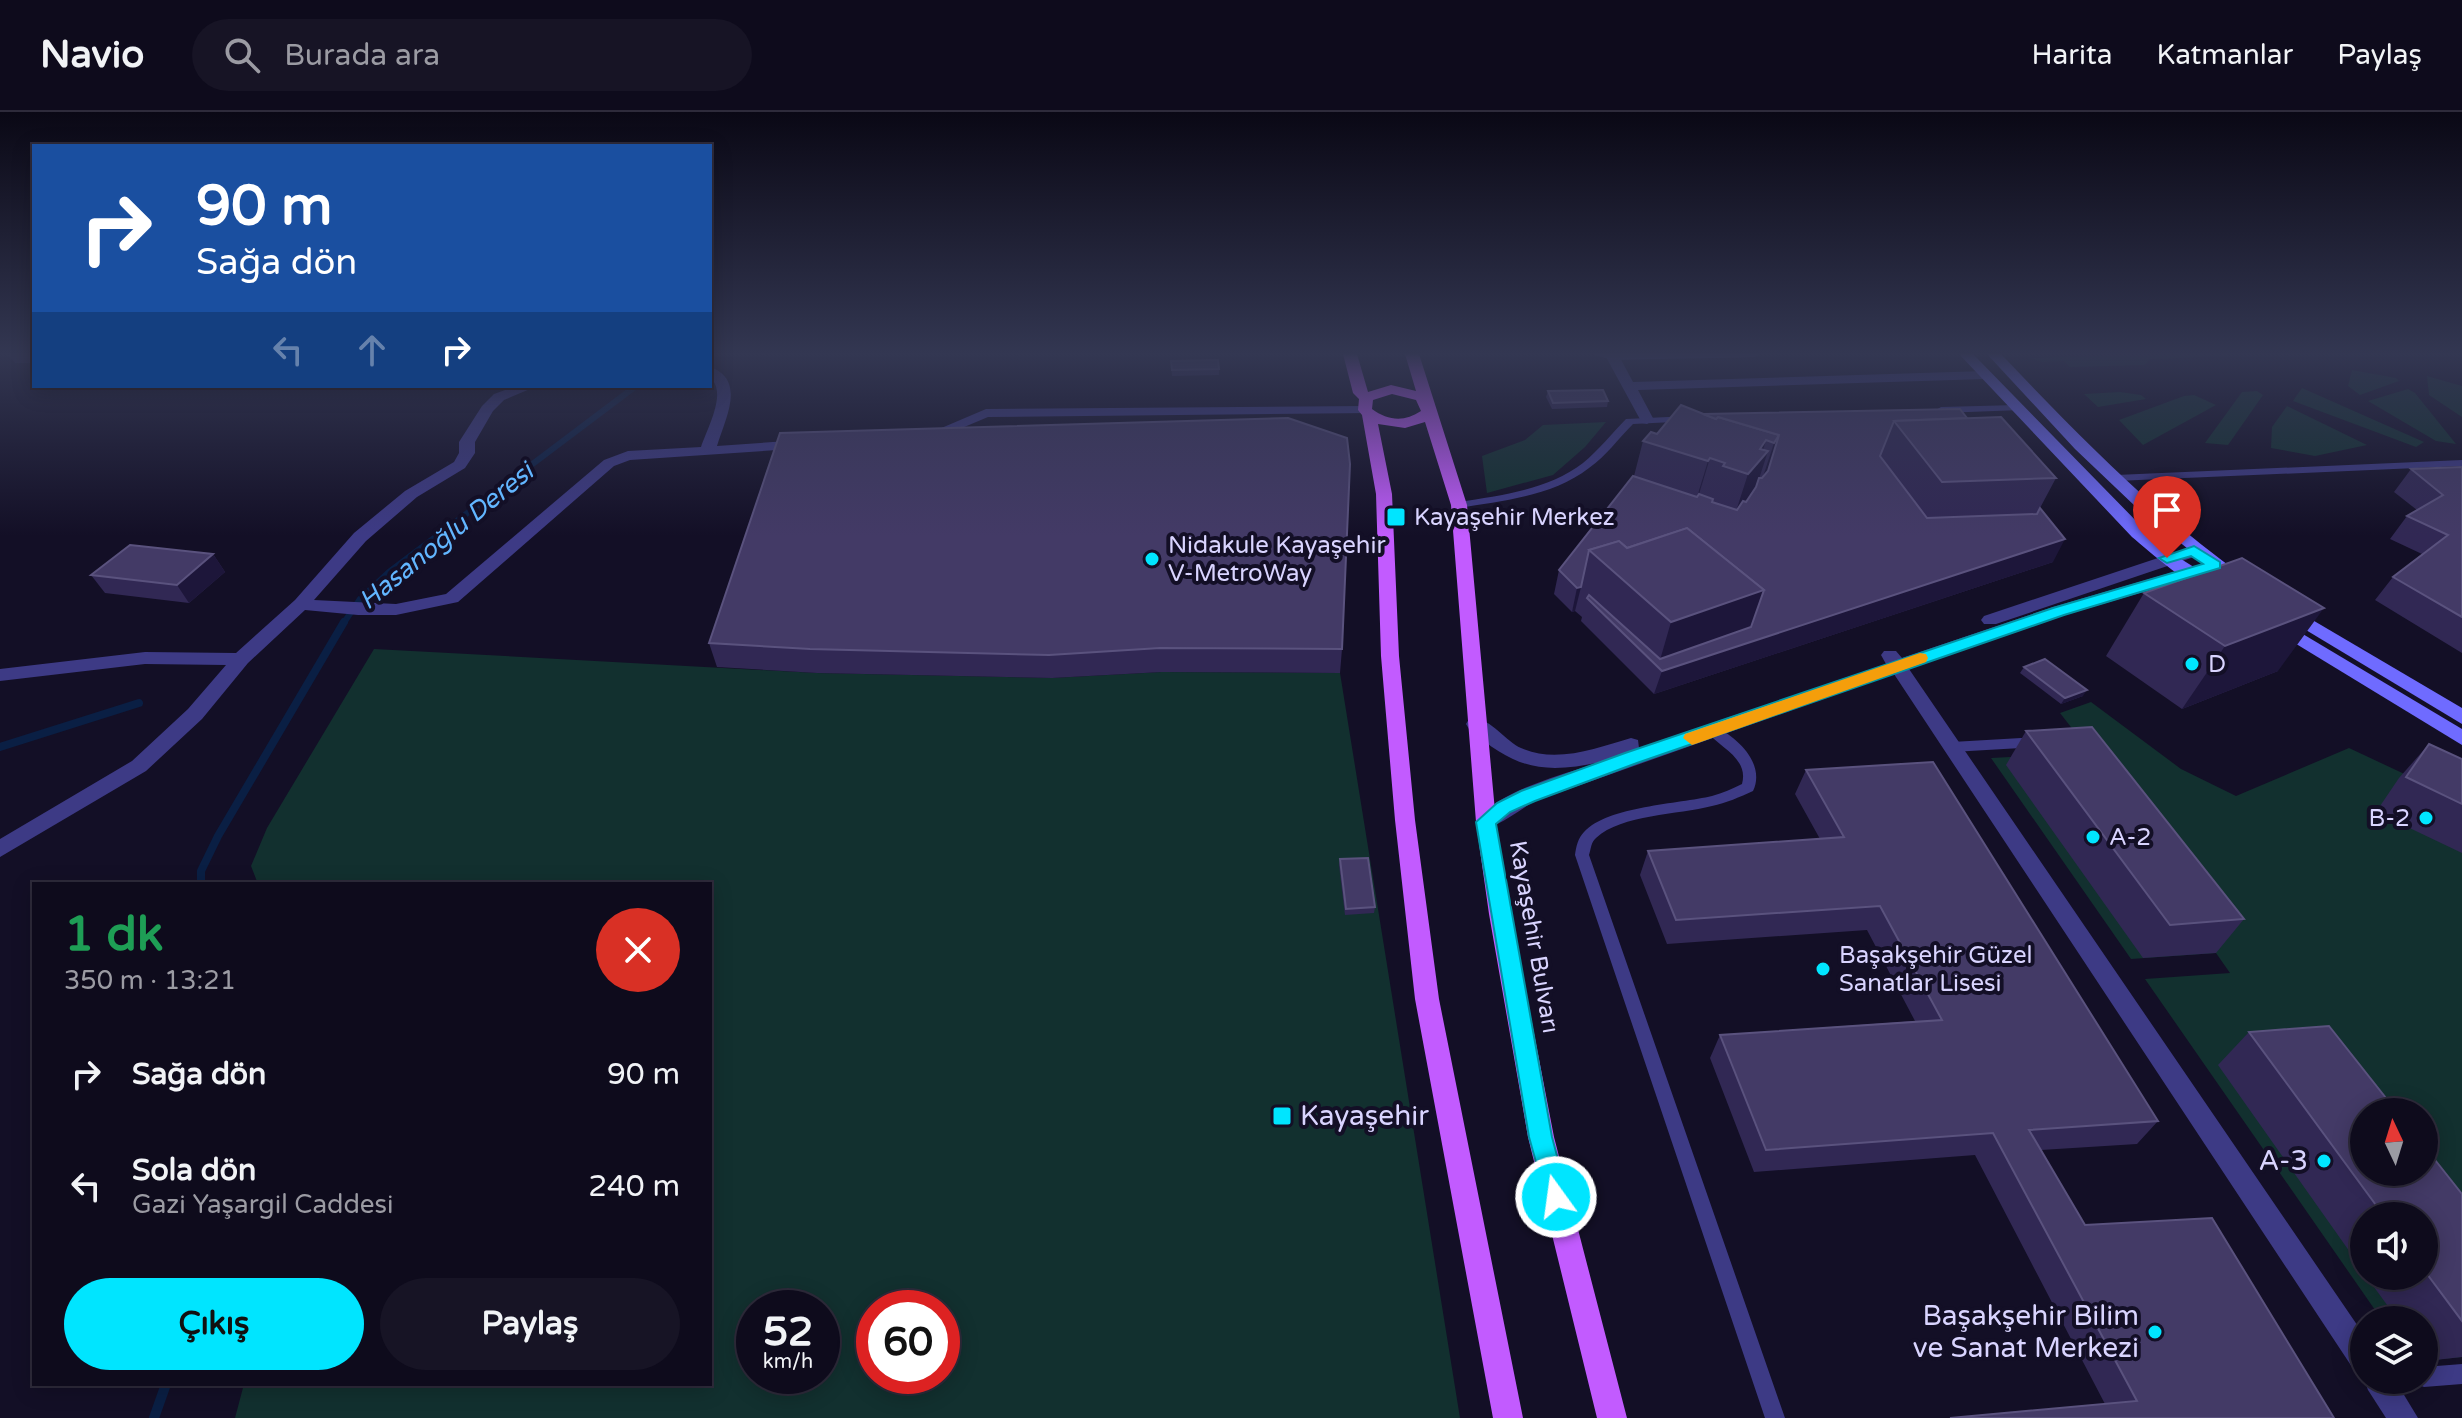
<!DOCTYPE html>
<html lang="tr">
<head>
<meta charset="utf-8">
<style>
	:root { --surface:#0e0b1c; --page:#171425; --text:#f1f3f6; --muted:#9b9ba3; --line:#2e2b3b; --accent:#00e5ff }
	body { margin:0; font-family:"Varela Round",sans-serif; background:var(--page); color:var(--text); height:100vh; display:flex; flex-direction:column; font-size:30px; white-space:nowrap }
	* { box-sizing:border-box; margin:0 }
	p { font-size:26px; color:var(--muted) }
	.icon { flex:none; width:44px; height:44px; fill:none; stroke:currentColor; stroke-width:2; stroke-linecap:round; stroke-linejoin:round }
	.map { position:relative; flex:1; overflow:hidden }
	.drawer { position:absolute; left:32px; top:770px; width:680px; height:504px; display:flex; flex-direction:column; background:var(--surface); border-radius:0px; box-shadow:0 4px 20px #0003,0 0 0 2px var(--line) }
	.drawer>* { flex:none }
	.top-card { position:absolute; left:32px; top:32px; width:680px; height:244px; border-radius:0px; box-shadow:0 4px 20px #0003,0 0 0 2px var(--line); background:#1a4fa0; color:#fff; overflow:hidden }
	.needle { width:52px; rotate:356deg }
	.tools { position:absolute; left:2350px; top:986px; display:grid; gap:16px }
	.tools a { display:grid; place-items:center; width:88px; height:88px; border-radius:50%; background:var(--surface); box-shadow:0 4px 20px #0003,0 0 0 2px var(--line); font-size:40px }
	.speed { position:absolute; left:736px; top:1178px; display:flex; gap:16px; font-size:40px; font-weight:700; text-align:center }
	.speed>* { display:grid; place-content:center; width:104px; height:104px; border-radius:50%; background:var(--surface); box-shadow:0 4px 20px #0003,0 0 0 2px var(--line); line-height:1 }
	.speed small { font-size:20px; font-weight:400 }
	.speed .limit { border:12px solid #d22; background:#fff; color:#111 }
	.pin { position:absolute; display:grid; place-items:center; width:68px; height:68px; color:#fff; margin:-82px -34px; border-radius:50% 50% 50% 0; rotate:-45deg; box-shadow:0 0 8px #0007 }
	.pin .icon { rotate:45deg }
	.me { position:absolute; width:88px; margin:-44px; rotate:346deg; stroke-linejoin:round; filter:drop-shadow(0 0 6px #0008) }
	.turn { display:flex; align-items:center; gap:28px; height:168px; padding:0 32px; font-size:36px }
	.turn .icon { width:104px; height:104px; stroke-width:2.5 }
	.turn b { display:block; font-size:56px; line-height:68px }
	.lanes { display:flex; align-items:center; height:76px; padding:0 32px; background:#0003; justify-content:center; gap:40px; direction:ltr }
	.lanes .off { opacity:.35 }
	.round { display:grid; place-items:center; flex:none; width:84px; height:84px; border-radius:42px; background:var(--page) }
	.overview { display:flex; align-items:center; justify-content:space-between; height:136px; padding:0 32px }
	h1 { font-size:48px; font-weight:700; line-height:60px; color:#1e9e55 }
	.cta { display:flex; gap:16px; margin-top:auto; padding:16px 32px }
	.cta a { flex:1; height:92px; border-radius:48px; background:var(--accent); color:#111; font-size:32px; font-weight:700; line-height:92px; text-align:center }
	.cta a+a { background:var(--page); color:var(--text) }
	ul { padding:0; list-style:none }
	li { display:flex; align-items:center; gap:24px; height:112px; padding:0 32px }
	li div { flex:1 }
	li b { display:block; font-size:30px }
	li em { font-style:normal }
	header { display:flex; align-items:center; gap:48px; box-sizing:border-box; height:112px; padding:0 40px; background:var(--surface); border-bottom:2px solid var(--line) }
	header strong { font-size:38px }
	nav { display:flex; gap:44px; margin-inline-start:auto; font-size:28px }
	.search { width:560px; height:72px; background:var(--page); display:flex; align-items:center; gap:20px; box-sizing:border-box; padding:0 28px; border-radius:44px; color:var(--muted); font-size:30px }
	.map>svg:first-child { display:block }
</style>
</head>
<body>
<header>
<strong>Navio</strong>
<div class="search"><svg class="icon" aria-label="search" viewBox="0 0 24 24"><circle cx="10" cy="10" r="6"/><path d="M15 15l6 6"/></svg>Burada ara</div>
<nav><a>Harita</a><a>Katmanlar</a><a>Paylaş</a></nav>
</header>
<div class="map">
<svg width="2462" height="1306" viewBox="0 0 2462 1306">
	<rect width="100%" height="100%" fill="#130f26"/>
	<g fill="#12302f" fill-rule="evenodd">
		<path d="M2155,242H2228L2227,244L2150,247L2144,253L2070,255L2064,249L2042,250L2030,246Z"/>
		<path d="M2352,258L2396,266L2399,269L2360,283L2348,274Z"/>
		<path d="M2427,264L2462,274V305L2429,283Z"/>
		<path d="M2302,276L2424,330L2416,335L2293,289Z"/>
		<path d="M2408,277L2415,281L2456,332L2436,329L2368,289Z"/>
		<path d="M2257,279L2263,283L2228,333L2205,331L2242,280Z"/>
		<path d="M2120,280L2141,283L2146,287L2098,295L2084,282Z"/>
		<path d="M2194,283L2216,293L2143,333L2119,308L2184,284Z"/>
		<path d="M2287,294L2367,333L2315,344L2271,336L2272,315Z"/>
		<path d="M1606,310L1585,335L1553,363L1487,381L1482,344L1525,328L1543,313Z"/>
		<path d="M374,537L817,561L1052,566L1162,560L1340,561L1460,1306H235L244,1272H710V772H258L251,754L267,716ZM754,1196H822V1264H754ZM874,1196H942V1264H874Z"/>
		<path d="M2091,590L2181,657L2236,684L2349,636L2462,689V1245L2424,1249V1208H2382L2145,867L2230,861L2216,841L2131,847L1991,646L2065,642L2095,646L2060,601ZM2364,1000H2424V1060H2364ZM2364,1104H2424V1164H2364Z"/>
	</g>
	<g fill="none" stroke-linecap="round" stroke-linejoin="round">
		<path stroke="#0a1f44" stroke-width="6" d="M343,512L360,487L389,460L636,274"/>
		<g stroke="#0a1f44" stroke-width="8">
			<path d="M0,635L139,591"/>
			<path d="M201,772V759L218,724L344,510"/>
		</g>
		<path stroke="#0a1f44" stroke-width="10" d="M154,1306L166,1272"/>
		<g fill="#3d3a85" fill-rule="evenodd">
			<path d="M1591,242H1760L1755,245L1613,248Z"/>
			<path d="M2017,293L2022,296L2021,298L1941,301L1936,298L1941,295Z"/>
			<path d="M1689,304L1693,305V309L1633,312C1618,327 1606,344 1589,356C1553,384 1503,389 1459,396L1453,393L1459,390C1501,383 1548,378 1583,351C1599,338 1612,321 1626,307Z"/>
			<path d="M2462,348V354L2116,369L2111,366L2116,363Z"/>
			<path d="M1713,614C1737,624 1766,652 1753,679C1740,685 1726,691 1712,694C1678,703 1622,702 1596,726C1591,730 1591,737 1589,743L1785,1306H1765L1575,743C1576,735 1578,726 1584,720C1608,694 1679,692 1712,684C1723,681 1732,677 1742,672C1749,646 1720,636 1706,619Z"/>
			<path d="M2039,625L2046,630L2039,635L1952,640L1945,635L1952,630Z"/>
			<path d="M2462,1252V1272L2424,1275L2417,1272L2415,1268H2424V1255Z"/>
		</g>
		<g fill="#3d3a85" fill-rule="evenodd">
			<path d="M1608,242H1618L1633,270L1985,259L1992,263L1985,267L1638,278L1654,308L1647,312L1642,311L1606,245Z"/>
			<path d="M710,255C747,268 725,307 717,334L802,328L810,333L807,336L630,348L614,354L458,490L396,503H358L305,498L248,551L202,607L146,659L0,745V727L132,649L188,597L226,553L145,552L0,569V557L145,540L236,541L295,488L354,421L405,379L454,350L459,341V330L482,294L494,282L516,274H537L504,288L493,299L475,330V341L465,356L417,385L366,429L314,488L396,492L446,482L604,348L628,339L701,335C707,317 728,279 710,266Z"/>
			<path d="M1365,294L1370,295V301L988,305L931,329H921L918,326L986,297Z"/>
			<path d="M2194,434L2200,435L2202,439L2200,443L1996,512H1984L1981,508L1984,504Z"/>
			<path d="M2215,448L2221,449L2224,453L2221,457L2065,503L1909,557L2364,1223V1262L2354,1258L1894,562L1535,689C1520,697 1493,720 1479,715L1476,710C1493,680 1568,661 1601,650C1541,663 1515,656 1469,617L1466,612L1469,607C1488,602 1505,629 1521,636C1556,652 1597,636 1631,626L1638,628L1639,636L1886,552L1881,543L1884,539H1896L1902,546L2053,495Z"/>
			<path d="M2364,1267L2395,1268L2418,1306H2386L2368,1278Z"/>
		</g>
		<g fill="#6f6bff" fill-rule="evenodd">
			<path d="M1959,242H1973L2144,417L2173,442L2221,472L2224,476L2221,480C2199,485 2149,439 2132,425Z"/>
			<path d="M1987,242H2001C2078,323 2155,402 2246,466L2249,470L2246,474H2234L2136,395L2075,337Z"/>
			<path d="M2287,493L2462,596V612L2281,503L2278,499Z"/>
			<path d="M2281,509L2462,617V633L2275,519L2272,515Z"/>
		</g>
		<path fill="#c25bff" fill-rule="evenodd" d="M1343,242H1357L1368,280L1391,273L1416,279L1405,242H1419L1467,393L1496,710L1511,802L1554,1025L1627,1306H1597L1528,1025L1489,802L1476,710L1451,393L1425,310L1405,316L1378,312L1392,382L1399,544L1415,708L1439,887L1523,1306H1493L1415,887L1395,708L1381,544L1376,382L1362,303L1358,298L1359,287L1353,281ZM1392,282L1416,288L1421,299C1405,310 1388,309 1372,297L1373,288Z"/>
	</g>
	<g fill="#312854">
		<path d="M8,242H34V251H15Z"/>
		<path d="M1171,249L1219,257V263L1172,264Z"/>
		<path d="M1548,279L1608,289L1607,295L1552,297L1546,285Z"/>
		<path d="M1703,302L1967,306L2056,366L2040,396L2053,450L1654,582L1581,509L1582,505L1575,499L1572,500L1554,482L1559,458L1634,364L1643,329Z"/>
		<path d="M2462,355V541L2375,488L2393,465L2422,442L2390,427L2407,404L2417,398L2394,380L2411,357Z"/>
		<path d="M213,442L225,460L189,491L105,481L91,463Z"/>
		<path d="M2144,481L2278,559L2182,597L2106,544Z"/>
		<path d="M709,531L1342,537L1340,561L1162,560L1052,566L817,561L717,555Z"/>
		<path d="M2024,555L2083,584L2061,592L2020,561Z"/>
		<path d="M2026,619L2244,807L2216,841L2143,846L2006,653Z"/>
		<path d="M2429,632L2462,647V741L2376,700L2399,666Z"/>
		<path d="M1806,658L2158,1009L2137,1032L2041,1038L2085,1113L2334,1306L2105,1292L1975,1043L1754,1060L1710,946L1720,923L1915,909L1867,818L1667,832L1640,763L1648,739L1820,727L1795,682Z"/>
		<path d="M1340,747L1375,795L1374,801L1345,803L1339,753Z"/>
		<path d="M2249,920L2462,1082V1245L2426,1249L2424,1246V1208H2398L2366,1164H2424V1104H2364V1160L2218,953Z"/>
	</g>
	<g fill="#1d163a">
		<path d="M1779,323L1760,382L1755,389L1774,331Z"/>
		<path d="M1766,328L1760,349L1768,339L1749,398L1729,421L1748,362L1760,337Z"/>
		<path d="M1710,346L1692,405L1690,408L1708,349Z"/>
		<path d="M2065,427L2053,450L1654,582L1662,559L1658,555L1671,510L1764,478Z"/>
		<path d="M213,442L225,460L189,491L177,473Z"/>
		<path d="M1581,475L1575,499L1572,500L1577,476Z"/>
		<path d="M2324,496L2278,559L2182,597L2225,534Z"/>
		<path d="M2087,578L2083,584L2061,592L2065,586Z"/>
	</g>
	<g fill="#433a66" stroke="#5a527e" stroke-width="2">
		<path d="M1218,248L1219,257L1172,258L1171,249Z"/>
		<path d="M1603,278L1608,289L1553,291L1548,279Z"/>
		<path d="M1681,293L1716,307L1718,305L1779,323L1774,331L1766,328L1760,337L1768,339L1748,362L1723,354L1725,351L1710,346L1708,349L1643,329L1651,320L1657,322Z"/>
		<path d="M1960,297L1967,306L1894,309L1880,344L1927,406L2037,402L2040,396L2065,427L1662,559L1587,486L1589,483L1660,547L1751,515L1764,478L1687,416L1627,436L1619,429L1589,438L1581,475L1577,476L1559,458L1633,364L1697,385L1699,382L1713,387L1712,390L1737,398L1743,389L1746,390L1756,375L1759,366H1762L1768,359L1779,323L1718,305L1716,307L1703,302Z"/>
		<path d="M2001,305L2056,366L1942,370L1894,309Z"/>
		<path d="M1288,306L1347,326L1350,352L1342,537L1160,536L1049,543L810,537L709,531L780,321Z"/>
		<path d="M2462,355V505L2393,465L2448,423L2407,404L2443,383L2411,357Z"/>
		<path d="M1687,416L1764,478L1671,510L1589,438L1619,429L1627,436Z"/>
		<path d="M130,433L213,442L177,473L91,463Z"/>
		<path d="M2242,446L2324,496L2225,534L2144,481Z"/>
		<path d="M2045,547L2087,578L2065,586L2024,555Z"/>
		<path d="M2092,615L2244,807L2170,813L2026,619Z"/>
		<path d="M2429,632L2462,647V692L2406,665Z"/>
		<path d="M1933,650L2158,1009L2029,1018L2085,1113L2212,1106L2334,1306H1950L2137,1289L1993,1021L1766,1038L1720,923L1942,908L1880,794L1676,808L1648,739L1844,725L1806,658Z"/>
		<path d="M1368,746L1375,795L1346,797L1340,747Z"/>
		<path d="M2329,914L2397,1000H2364V1060H2424V1034L2462,1082V1209L2424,1158V1104H2384L2249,920Z"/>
	</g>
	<linearGradient id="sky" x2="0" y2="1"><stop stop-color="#0a0815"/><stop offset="0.57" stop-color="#333752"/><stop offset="1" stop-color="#333752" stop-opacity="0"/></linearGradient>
	<rect width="2462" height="424" fill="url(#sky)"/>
	<path fill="#00e5ff" stroke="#0095a6" stroke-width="2" d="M2194,434L2220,450V456L2064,503L1637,651L1535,689L1510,700L1496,712L1552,1025L1568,1085L1565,1093L1556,1097L1548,1093L1529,1025L1476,710L1497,691L1521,679L1625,641L2053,496L2203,452L2191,444L2167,451L2159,446Z"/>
	<path fill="#f59e0b" d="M1920,541L1926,542L1928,546L1926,550L1698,631L1692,633L1683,626L1685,622Z"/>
	<g fill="#00e5ff" stroke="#130f26" stroke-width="3">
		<rect x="1386" y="395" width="20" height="20" rx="4"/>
		<circle cx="1152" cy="447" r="8"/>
		<circle cx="2192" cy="552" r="8"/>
		<circle cx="2426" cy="706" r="8"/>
		<circle cx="2093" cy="725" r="8"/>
		<circle cx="1823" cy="857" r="8"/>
		<rect x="1272" y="994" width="20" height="20" rx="4"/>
		<circle cx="2324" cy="1049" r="8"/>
		<circle cx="2155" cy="1220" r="8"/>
	</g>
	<g text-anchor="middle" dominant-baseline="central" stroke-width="8" stroke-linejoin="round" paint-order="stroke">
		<g font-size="24" fill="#d9d4ff" stroke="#130f26" text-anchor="start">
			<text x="1414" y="405">Kayaşehir Merkez</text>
			<text x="1168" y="433">Nidakule Kayaşehir<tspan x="1168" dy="28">V-MetroWay</tspan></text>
			<text x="2208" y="552">D</text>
			<text x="2410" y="706" text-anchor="end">B-2</text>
			<text x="2109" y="725">A-2</text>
			<text x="1839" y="843">Başakşehir Güzel<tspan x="1839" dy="28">Sanatlar Lisesi</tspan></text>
		</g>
		<g font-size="24" fill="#d9d4ff" stroke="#130f26">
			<text transform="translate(1534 825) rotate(80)">Kayaşehir Bulvarı</text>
		</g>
		<g font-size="26" font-style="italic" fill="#62b6ff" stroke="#130f26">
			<text transform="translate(446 424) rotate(-39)">Hasanoğlu Deresi</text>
		</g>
		<g font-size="28" fill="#d9d4ff" stroke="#130f26" text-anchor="end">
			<text x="1300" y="1004" text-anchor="start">Kayaşehir</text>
			<text x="2308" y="1049">A-3</text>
			<text x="2139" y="1204">Başakşehir Bilim<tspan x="2139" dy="32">ve Sanat Merkezi</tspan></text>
		</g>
	</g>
</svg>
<div class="tools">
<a><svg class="needle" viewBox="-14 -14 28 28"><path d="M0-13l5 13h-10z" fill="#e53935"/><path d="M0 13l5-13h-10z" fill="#9b9ba3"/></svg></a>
<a><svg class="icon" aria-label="sound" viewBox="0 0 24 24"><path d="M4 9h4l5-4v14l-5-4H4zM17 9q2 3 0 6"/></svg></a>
<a><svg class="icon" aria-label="layers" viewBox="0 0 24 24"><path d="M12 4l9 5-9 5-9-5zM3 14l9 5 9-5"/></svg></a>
</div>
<div class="speed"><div>52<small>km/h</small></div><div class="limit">60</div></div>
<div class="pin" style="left:2167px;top:446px;background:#d93025"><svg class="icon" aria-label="arrive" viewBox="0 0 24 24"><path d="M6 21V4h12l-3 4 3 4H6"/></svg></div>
<svg class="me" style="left:1556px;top:1085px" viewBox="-20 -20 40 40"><circle r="17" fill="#00e5ff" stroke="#fff" stroke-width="3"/><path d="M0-11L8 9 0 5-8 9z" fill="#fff"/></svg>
<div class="top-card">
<div class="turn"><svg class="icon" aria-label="right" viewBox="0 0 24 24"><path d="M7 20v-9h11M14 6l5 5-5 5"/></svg><div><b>90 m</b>Sağa dön</div></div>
<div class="lanes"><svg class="icon off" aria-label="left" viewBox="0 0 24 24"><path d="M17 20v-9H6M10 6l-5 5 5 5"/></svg><svg class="icon off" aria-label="ahead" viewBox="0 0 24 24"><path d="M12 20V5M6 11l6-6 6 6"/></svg><svg class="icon" aria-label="right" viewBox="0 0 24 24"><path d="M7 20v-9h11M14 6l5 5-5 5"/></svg></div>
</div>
<section class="drawer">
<div class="overview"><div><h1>1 dk</h1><p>350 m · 13:21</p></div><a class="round" style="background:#d93025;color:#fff"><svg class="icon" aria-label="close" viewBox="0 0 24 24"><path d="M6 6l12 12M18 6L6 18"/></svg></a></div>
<ul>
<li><svg class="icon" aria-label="right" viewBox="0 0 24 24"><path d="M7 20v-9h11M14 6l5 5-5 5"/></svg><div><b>Sağa dön</b></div><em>90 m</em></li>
<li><svg class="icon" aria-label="left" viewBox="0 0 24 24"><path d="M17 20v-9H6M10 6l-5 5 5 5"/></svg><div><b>Sola dön</b><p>Gazi Yaşargil Caddesi</p></div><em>240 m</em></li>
</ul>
<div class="cta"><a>Çıkış</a><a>Paylaş</a></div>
</section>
</div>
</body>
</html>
